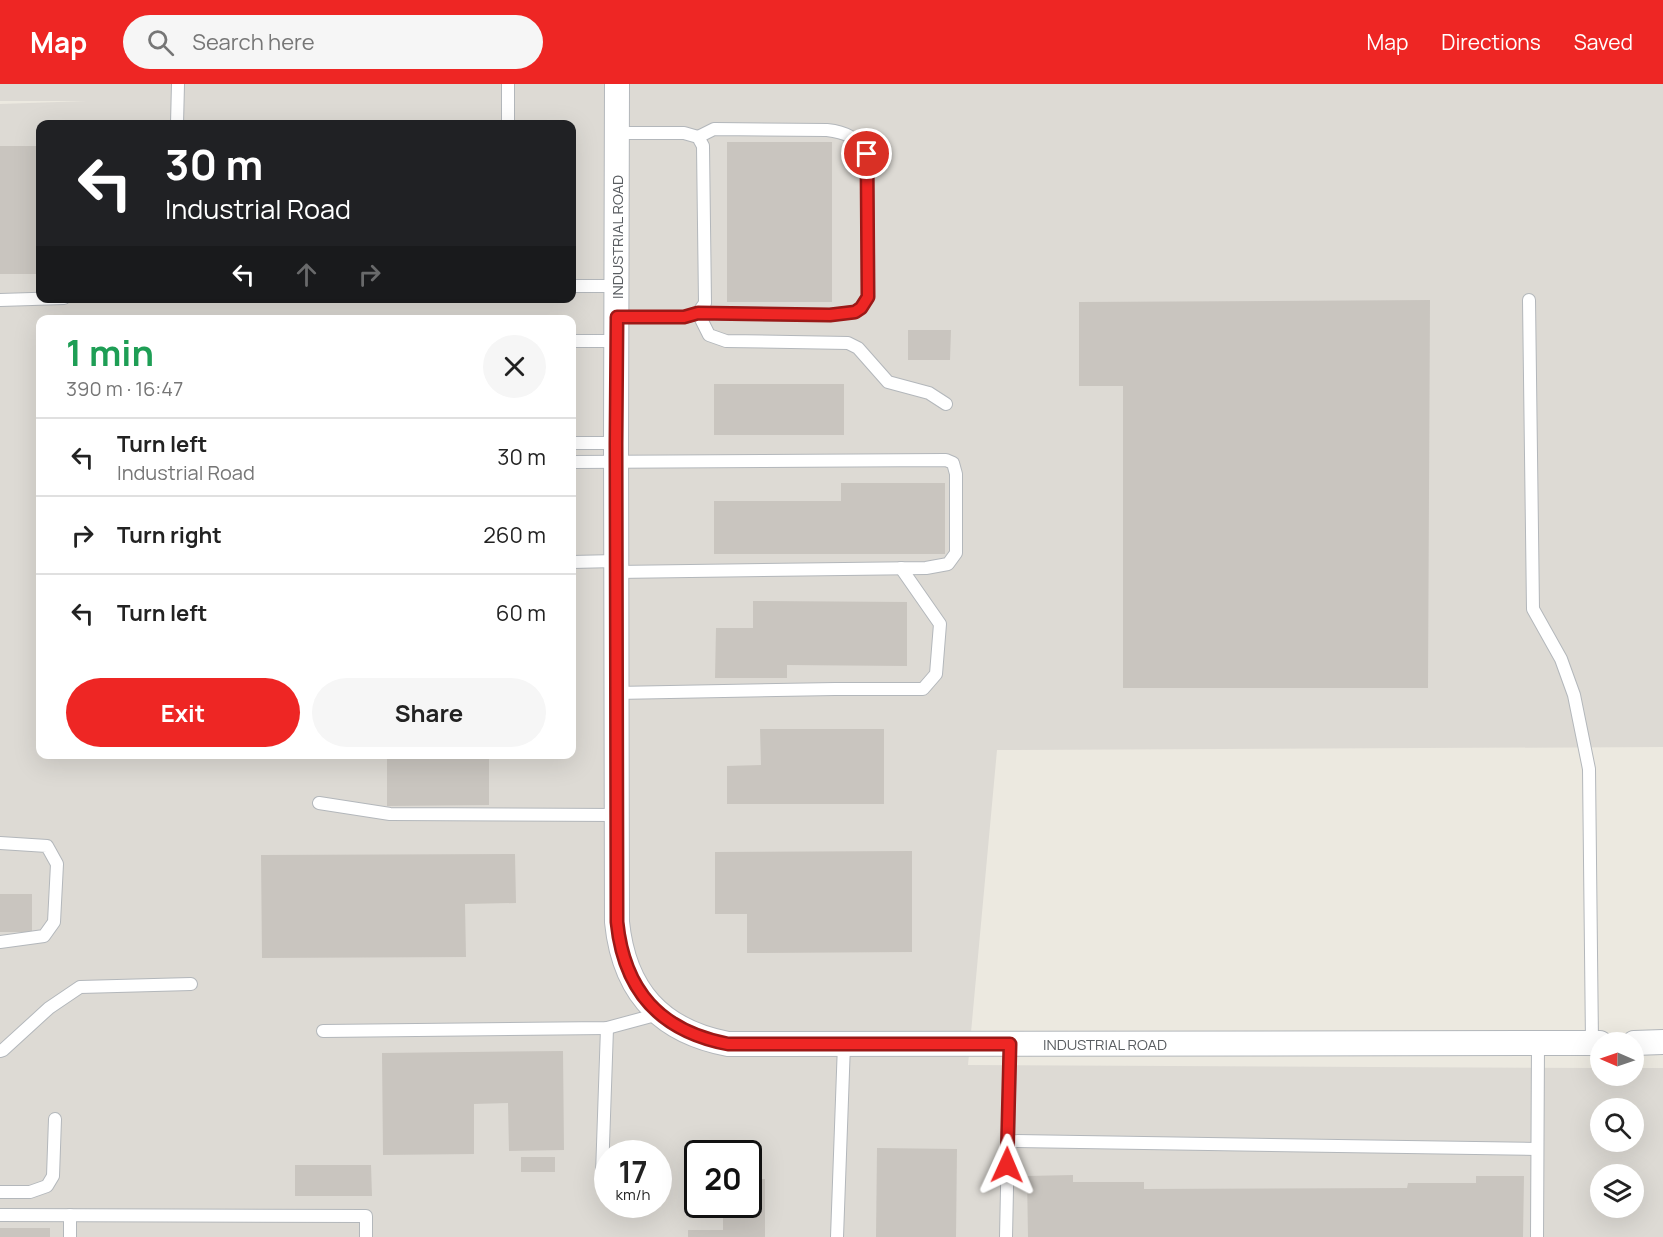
<!DOCTYPE html>
<html lang="en">
<head>
<meta charset="utf-8">
<style>
	:root { --surface:#fff; --page:#f6f6f6; --text:#222; --muted:#767676; --line:#e0e0e0; --accent:#ee2624 }
	body { margin:0; font-family:Manrope,sans-serif; background:var(--page); color:var(--text); height:100vh; display:flex; flex-direction:column; font-size:22px; white-space:nowrap }
	* { box-sizing:border-box; margin:0 }
	p { font-size:20px; color:var(--muted) }
	.icon { flex:none; width:33px; height:33px; fill:none; stroke:currentColor; stroke-width:2; stroke-linecap:round; stroke-linejoin:round }
	.map { position:relative; flex:1; overflow:hidden }
	.drawer { position:absolute; left:36px; top:231px; width:540px; height:444px; display:flex; flex-direction:column; background:var(--surface); border-radius:12px; box-shadow:0 6px 24px #0002 }
	.drawer>* { flex:none }
	.hud { position:absolute; left:36px; top:36px; width:540px; height:183px; border-radius:12px; box-shadow:0 6px 24px #0002; background:#202124; color:#fff; overflow:hidden }
	.needle { width:39px; rotate:272deg }
	.buttons { position:absolute; left:1590px; top:948px; display:grid; gap:12px }
	.buttons a { display:grid; place-items:center; width:54px; height:54px; border-radius:50%; background:var(--surface); box-shadow:0 6px 24px #0002; font-size:30px }
	.speed { position:absolute; left:594px; top:1056px; display:flex; gap:12px; font-size:30px; font-weight:700; text-align:center }
	.speed>* { display:grid; place-content:center; width:78px; height:78px; border-radius:50%; background:var(--surface); box-shadow:0 6px 24px #0002; line-height:1 }
	.speed small { font-size:15px; font-weight:400 }
	.speed .limit { border:3px solid #111; border-radius:9px; background:#fff; color:#111 }
	.pin { position:absolute; display:grid; place-items:center; width:51px; height:51px; color:#fff; margin:-26px; border:3px solid #fff; border-radius:50%; box-shadow:0 2px 6px #0007 }
	.me { position:absolute; width:66px; margin:-33px; rotate:1deg; stroke-linejoin:round; filter:drop-shadow(0 0 4px #0008) }
	.turn { display:flex; align-items:center; gap:21px; height:126px; padding:0 30px; font-size:27px }
	.turn .icon { width:78px; height:78px; stroke-width:2.5 }
	.turn b { display:block; font-size:42px; line-height:51px }
	.lanes { display:flex; align-items:center; height:57px; padding:0 30px; background:#0003; justify-content:center; gap:30px; direction:ltr }
	.lanes .off { opacity:.35 }
	.round { display:grid; place-items:center; flex:none; width:63px; height:63px; border-radius:32px; background:var(--page) }
	.overview { display:flex; align-items:center; justify-content:space-between; height:102px; padding:0 30px }
	h1 { font-size:36px; font-weight:700; line-height:45px; color:#1e9e55 }
	.action { display:flex; gap:12px; margin-top:auto; padding:12px 30px }
	.action a { flex:1; height:69px; border-radius:36px; background:var(--accent); color:#fff; font-size:24px; font-weight:700; line-height:69px; text-align:center }
	.action a+a { background:var(--page); color:var(--text) }
	ul { padding:0; list-style:none }
	li { display:flex; align-items:center; gap:18px; height:78px; padding:0 30px; border-top:2px solid var(--line) }
	li div { flex:1 }
	li b { display:block; font-size:22px }
	li em { font-style:normal }
	header { display:flex; align-items:center; gap:36px; box-sizing:border-box; height:84px; padding:0 30px; background:var(--accent); color:#fff }
	header strong { font-size:28px }
	nav { display:flex; gap:33px; margin-inline-start:auto; font-size:21px }
	.search { width:420px; height:54px; background:var(--page); display:flex; align-items:center; gap:15px; box-sizing:border-box; padding:0 21px; border-radius:33px; color:var(--muted); font-size:22px }
	.map>svg:first-child { display:block }
</style>
</head>
<body>
<header>
<strong>Map</strong>
<div class="search"><svg class="icon" aria-label="search" viewBox="0 0 24 24"><circle cx="10" cy="10" r="6"/><path d="M15 15l6 6"/></svg>Search here</div>
<nav><a>Map</a><a>Directions</a><a>Saved</a></nav>
</header>
<div class="map">
<svg width="1663" height="1153" viewBox="0 0 1663 1153">
	<rect width="100%" height="100%" fill="#ece9e0"/>
	<path fill="#dddad4" fill-rule="evenodd" d="M0,0H1663V663L997,666L968,981L1600,984V992H1634V984H1663V1153H0V20L87,17H0ZM40,40H572V214H40ZM40,236H572V670H40ZM1600,1024H1634V1058H1600ZM608,1070H658V1120H608ZM698,1070H748V1120H698ZM1600,1090H1634V1124H1600Z"/>
	<g fill="#c9c5bf">
		<rect x="727" y="58" width="105" height="160"/>
		<rect x="0" y="62" width="40" height="128"/>
		<path d="M1430,216L1428,604H1123V302H1079V218Z"/>
		<path d="M908,246H951L950,276H908Z"/>
		<rect x="714" y="300" width="130" height="51"/>
		<path d="M841,399H945V470H714V417H841Z"/>
		<path d="M753,517L907,518V582L787,581V594H715L716,544H753Z"/>
		<path d="M760,645H884V720H727V682L761,681Z"/>
		<path d="M387,670H489V721L387,722Z"/>
		<path d="M912,767V868L747,869V830H715V768Z"/>
		<path d="M515,770L516,819L465,820L466,873L262,874L261,771Z"/>
		<rect x="0" y="810" width="32" height="38"/>
		<path d="M563,967L564,1066L509,1067L508,1019L474,1020V1070L383,1071L382,969Z"/>
		<path d="M877,1064L957,1065L956,1153H876Z"/>
		<rect x="521" y="1073" width="34" height="15"/>
		<path d="M295,1081H371L372,1112H295Z"/>
		<path d="M1073,1091V1098H1144V1105L1407,1104L1408,1099H1476V1092H1524L1523,1153H1028L1027,1092Z"/>
		<path d="M748,1095H765V1153H688V1146H723V1120H748Z"/>
		<rect x="0" y="1144" width="50" height="9"/>
	</g>
	<g fill="none" stroke-linecap="round" stroke-linejoin="round">
		<g stroke="#b3b7bb" stroke-width="14">
			<g id="service">
				<path d="M508,0V40"/>
				<path d="M177,40L178,0"/>
				<path d="M617,49H684L698,53L703,62L705,219L698,229L685,233H617"/>
				<path d="M698,53L714,45L827,46C846,48 857,54 867,70L868,213L861,223L855,228L830,231L698,229L709,251L726,257L848,259L858,264L888,298L929,309L946,320"/>
				<path d="M572,202H617"/>
				<path d="M0,216L64,214"/>
				<path d="M1529,216L1533,525L1561,575L1574,611L1589,685L1592,959"/>
				<path d="M572,257H617"/>
				<path d="M572,359H616"/>
				<path d="M572,378L946,376L953,379L956,390V469L948,480L926,484L616,488"/>
				<path d="M572,478L616,477"/>
				<path d="M616,609L835,605H923L936,590L940,540L901,484"/>
				<path d="M319,719L390,730L617,731"/>
				<path d="M0,759L47,762L57,780L54,838L44,852L0,858"/>
				<path d="M323,947L607,944L659,930"/>
				<path d="M0,967L3,966L49,924L80,903L191,900"/>
				<path d="M1008,1057L1537,1065"/>
				<path d="M602,1090L607,944"/>
				<path d="M0,1108H30L47,1102L53,1092L55,1035"/>
				<path d="M0,1131L366,1132V1153"/>
				<path d="M70,1153V1131"/>
				<path d="M837,1153L844,960"/>
				<path d="M1006,1153L1010,960"/>
				<path d="M1537,1153L1538,959"/>
			</g>
		</g>
		<g stroke="#b3b7bb" stroke-width="26">
			<g id="minor">
				<path d="M617,0L616,359L617,838C624,907 660,947 728,960L1600,959"/>
				<path d="M1634,959L1663,958"/>
			</g>
		</g>
		<use href="#service" stroke="#fff" stroke-width="12"/>
		<use href="#minor" stroke="#fff" stroke-width="24"/>
	</g>
	<g fill="none" stroke-linecap="round" stroke-linejoin="round">
		<g stroke="#9b1917" stroke-width="15">
			<path id="route" d="M867,70L868,213L861,224L855,228L830,231L698,229L684,233H617L616,359L617,838C624,907 660,947 728,960H1010L1007,1081"/>
		</g>
		<use href="#route" stroke="#ee2624" stroke-width="10"/>
	</g>
	<g text-anchor="middle" dominant-baseline="central" stroke-width="4.5" stroke-linejoin="round" paint-order="stroke">
		<g font-size="15" fill="#595d61" stroke="#fff">
			<text transform="translate(617 153) rotate(-90)">INDUSTRIAL ROAD</text>
			<text x="1105" y="960">INDUSTRIAL ROAD</text>
		</g>
	</g>
</svg>
<div class="buttons">
<a><svg class="needle" viewBox="-14 -14 28 28"><path d="M0-13l5 13h-10z" fill="#e53935"/><path d="M0 13l5-13h-10z" fill="#767676"/></svg></a>
<a><svg class="icon" aria-label="search" viewBox="0 0 24 24"><circle cx="10" cy="10" r="6"/><path d="M15 15l6 6"/></svg></a>
<a><svg class="icon" aria-label="layers" viewBox="0 0 24 24"><path d="M12 4l9 5-9 5-9-5zM3 14l9 5 9-5"/></svg></a>
</div>
<div class="speed"><div>17<small>km/h</small></div><div class="limit">20</div></div>
<div class="pin" style="left:867px;top:70px;background:#d93025"><svg class="icon" aria-label="arrive" viewBox="0 0 24 24"><path d="M6 21V4h12l-3 4 3 4H6"/></svg></div>
<svg class="me" style="left:1007px;top:1081px" viewBox="-20 -20 40 40"><path d="M0-17L14 15 0 8-14 15z" fill="#ee2624" stroke="#fff" stroke-width="4"/></svg>
<div class="hud">
<div class="turn"><svg class="icon" aria-label="left" viewBox="0 0 24 24"><path d="M17 20v-9H6M10 6l-5 5 5 5"/></svg><div><b>30 m</b>Industrial Road</div></div>
<div class="lanes"><svg class="icon" aria-label="left" viewBox="0 0 24 24"><path d="M17 20v-9H6M10 6l-5 5 5 5"/></svg><svg class="icon off" aria-label="ahead" viewBox="0 0 24 24"><path d="M12 20V5M6 11l6-6 6 6"/></svg><svg class="icon off" aria-label="right" viewBox="0 0 24 24"><path d="M7 20v-9h11M14 6l5 5-5 5"/></svg></div>
</div>
<section class="drawer">
<div class="overview"><div><h1>1 min</h1><p>390 m · 16:47</p></div><a class="round"><svg class="icon" aria-label="close" viewBox="0 0 24 24"><path d="M6 6l12 12M18 6L6 18"/></svg></a></div>
<ul>
<li><svg class="icon" aria-label="left" viewBox="0 0 24 24"><path d="M17 20v-9H6M10 6l-5 5 5 5"/></svg><div><b>Turn left</b><p>Industrial Road</p></div><em>30 m</em></li>
<li><svg class="icon" aria-label="right" viewBox="0 0 24 24"><path d="M7 20v-9h11M14 6l5 5-5 5"/></svg><div><b>Turn right</b></div><em>260 m</em></li>
<li><svg class="icon" aria-label="left" viewBox="0 0 24 24"><path d="M17 20v-9H6M10 6l-5 5 5 5"/></svg><div><b>Turn left</b></div><em>60 m</em></li>
</ul>
<div class="action"><a>Exit</a><a>Share</a></div>
</section>
</div>
</body>
</html>
